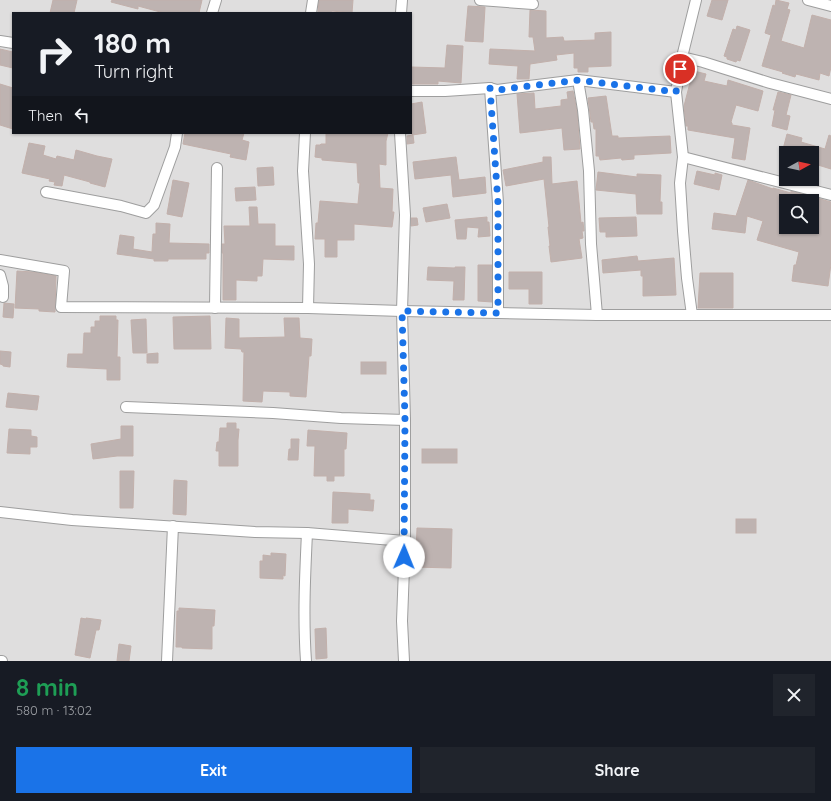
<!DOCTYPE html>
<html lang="en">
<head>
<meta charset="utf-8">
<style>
	:root { --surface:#171b24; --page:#20242c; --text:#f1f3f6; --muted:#9ea1a6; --accent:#1a73e8 }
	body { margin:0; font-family:Quicksand,sans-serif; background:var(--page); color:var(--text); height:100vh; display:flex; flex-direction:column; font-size:15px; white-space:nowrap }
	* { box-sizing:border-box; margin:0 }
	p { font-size:13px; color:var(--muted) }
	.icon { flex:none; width:22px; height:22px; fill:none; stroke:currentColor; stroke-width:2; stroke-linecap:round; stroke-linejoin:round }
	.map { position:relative; height:661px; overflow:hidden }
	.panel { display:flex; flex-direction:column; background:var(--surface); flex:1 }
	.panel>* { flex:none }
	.banner { position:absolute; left:12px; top:12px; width:400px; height:122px; border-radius:0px; box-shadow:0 1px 3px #0004; background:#171b24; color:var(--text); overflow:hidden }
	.needle { width:26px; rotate:82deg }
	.fabs { position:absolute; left:779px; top:146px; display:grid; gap:8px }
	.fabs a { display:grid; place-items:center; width:40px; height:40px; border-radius:0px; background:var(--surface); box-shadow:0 1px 3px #0004; font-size:20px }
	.pin { position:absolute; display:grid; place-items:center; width:34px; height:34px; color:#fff; margin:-17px; border:2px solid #fff; border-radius:50%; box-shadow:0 1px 4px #0007 }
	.me { position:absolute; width:44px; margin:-22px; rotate:1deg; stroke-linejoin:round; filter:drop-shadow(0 0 3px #0008) }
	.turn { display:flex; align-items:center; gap:14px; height:84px; padding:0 16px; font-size:18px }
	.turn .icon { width:52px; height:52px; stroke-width:2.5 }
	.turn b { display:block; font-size:28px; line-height:34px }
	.then { display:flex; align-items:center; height:38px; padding:0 16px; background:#0003; gap:8px; font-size:15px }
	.round { display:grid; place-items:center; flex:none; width:42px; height:42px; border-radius:0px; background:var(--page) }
	.head { display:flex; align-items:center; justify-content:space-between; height:68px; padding:0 16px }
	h1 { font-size:24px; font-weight:800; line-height:30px; color:#1e9e55 }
	.cta { display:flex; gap:8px; margin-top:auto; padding:8px 16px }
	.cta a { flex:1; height:46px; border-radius:0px; background:var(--accent); color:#fff; font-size:16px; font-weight:800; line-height:46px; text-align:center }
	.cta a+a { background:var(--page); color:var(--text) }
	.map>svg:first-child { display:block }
</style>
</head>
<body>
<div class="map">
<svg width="831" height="661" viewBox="0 0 831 661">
	<rect width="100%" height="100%" fill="#f0ece8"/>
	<path fill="#dfdede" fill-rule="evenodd" d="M0,0H831V661H0ZM13,13H411V133H13ZM786,153H812V179H786ZM786,201H812V227H786Z"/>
	<g fill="#beb3b1" stroke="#c2b0ab" fill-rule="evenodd">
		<path d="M53,0H77L74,13H50Z"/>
		<path d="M112,0H202L199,13H164L138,6V9L111,2Z"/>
		<path d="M319,0H353L352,13L332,11L331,13H318Z"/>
		<path d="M712,0H728L722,20L707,16Z"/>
		<path d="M776,0L789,3L787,9L790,10L781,41L804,48L812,15L831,20V67L829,76L820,73L819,80L796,74L795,77L782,73L783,72L762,66L771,35L765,33L773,5L775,6Z"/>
		<path d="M468,6L485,7L483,42L465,41Z"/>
		<path d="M530,10L546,11V38L563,37L564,41H567L595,40V33L611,32V66L588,67V72H578V68H574V53L556,55L557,60L530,64L529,79H517L518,66L489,64L490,49L535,51L533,37H529Z"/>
		<path d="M737,26L750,30L740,61L737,60L736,62L727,59V57L724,56L733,29L736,30Z"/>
		<path d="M447,45L463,46L461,83L438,81V84H411V67L445,68Z"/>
		<path d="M0,49L13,52V68L0,65Z"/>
		<path d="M690,70L706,74L704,81L727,86L728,80L763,91L758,111L736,105L731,122L732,123V125L750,128L745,160L732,158L735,138L688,130V126H686L684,106L691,79L688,78Z"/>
		<path d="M0,84L13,88V129L0,125Z"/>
		<path d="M573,91L577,111L580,149L564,150L562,128L520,133L517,94L534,93L535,109L561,106V100L568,99L567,92Z"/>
		<path d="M778,92L791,95L786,115L790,116L787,130L772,126L775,110H773Z"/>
		<path d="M606,96L612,136H618V138L670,136L671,153L634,155V159L622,160L621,158L600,160L599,156H596V129H594L593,122H591L588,98Z"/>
		<path d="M422,102L426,133L412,135L411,104Z"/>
		<path d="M185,133H244L242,140L249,142L246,160L230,157L231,154L183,144Z"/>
		<path d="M326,133H388L386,141V165L379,164L380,188L393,189L392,212H394L392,227L354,224V240H337V257H325V239H315L316,223H318L320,201L358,204L360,183H358L357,163L322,160V158L315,157L316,145H320L321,144H326Z"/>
		<path d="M787,134L802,138L801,142L825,149L829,135L831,136V169L818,165L814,178H812V153H782Z"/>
		<path d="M413,135L414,143L407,144V136Z"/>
		<path d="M29,143L45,146L43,155L56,159L57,156L74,160L76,150L97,156L112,159L105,187L90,183V182L64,175L62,186L54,185L55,182L49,181L50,179L22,173Z"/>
		<path d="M456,157L459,180L485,177L486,193L453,197L451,175L415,179L413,162Z"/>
		<path d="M543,157H551L552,184L577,181L581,223L583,222L584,231H582L583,238L579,239L582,258L551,262L549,246H550L548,227H549L544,179L506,186L503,170L543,162Z"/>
		<path d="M273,167L274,185L258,186L257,168Z"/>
		<path d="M697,171L715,175V173L722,175L719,190L694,184Z"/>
		<path d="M598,172L637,177V174L661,175L660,202H662V214H637L636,194L596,190Z"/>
		<path d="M173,180L189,183L182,217L167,214Z"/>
		<path d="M748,180L773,189V188L791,193V191L831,202V264L828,286L792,281L794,265H796L799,252L757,240L763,221L747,216L745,233L712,229L714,213L736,216ZM786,201H817L812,219V227H786Z"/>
		<path d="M255,187L256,200L236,201L235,188Z"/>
		<path d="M447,204L450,218L426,222L423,208Z"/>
		<path d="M249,207H257L258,224H275V246H294V260L263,259L262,276H257V281L236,280V300H223V253H222V244H225L224,226H250Z"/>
		<path d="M487,217V222H489L490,236L478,237L479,228L467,227L466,239H457L455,220Z"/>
		<path d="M636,217L637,236L606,237V232H600L599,218Z"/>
		<path d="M411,218H417L418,225L411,226Z"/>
		<path d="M156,223L170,224L169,243L209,244V253H206V259H168V261H154V259L117,254L120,235L134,237L133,249L152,252L153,234H156Z"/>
		<path d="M637,256L638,261L674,258L676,295L643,296V276H641V270L603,273L602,260Z"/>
		<path d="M478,265H492V302L478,301Z"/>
		<path d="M428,267L455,268V267H465L464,300H453L454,281L427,280Z"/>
		<path d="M17,271L33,272L56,276L55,312L39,311V309L15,308Z"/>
		<path d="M509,272H542V304H529V289H509Z"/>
		<path d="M700,273H733V308H698Z"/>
		<path d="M4,303L14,304L13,318L3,317Z"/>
		<path d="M100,316H116V320H118L117,357H120V380H107V369L67,367L68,354H83L84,333H91V327H95V321H100Z"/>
		<path d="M210,316L211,349H174L173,317Z"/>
		<path d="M226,318L239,319V338L285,337L284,318H299L300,338L312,339L311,356H309L306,397L290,396V392L263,391L262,402L243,401L244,352H242L241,349L225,348Z"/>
		<path d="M146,319L147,353H133L131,320Z"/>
		<path d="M0,351L11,352L10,367L3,366V365L0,364Z"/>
		<path d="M158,353V363H147V354Z"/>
		<rect x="361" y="362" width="25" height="12"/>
		<path d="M8,393L39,396L37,410L6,407Z"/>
		<path d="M227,423H236V429H239L238,440V466H219V451H216L217,442H219L220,428H227Z"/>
		<path d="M121,426H133V456H117L93,459L91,444L121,439Z"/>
		<path d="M9,429L31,430V436L37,437V447H30V454L7,453Z"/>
		<path d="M308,430L347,433L346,449H344V476H334V481H327V476H314L315,446H307Z"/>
		<path d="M291,439H299L298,460H288L289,449H291Z"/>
		<rect x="422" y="449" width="35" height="14"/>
		<path d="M120,471H134L133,508H120Z"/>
		<path d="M174,480L187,481L186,515L173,514Z"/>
		<path d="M333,492L370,494V500H374L373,511L348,509V523H332Z"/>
		<rect x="736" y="519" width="20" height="14"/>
		<path d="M417,528L452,529L451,568L414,567L415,553H416Z"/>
		<path d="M271,553L286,554L285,576L283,575V579L260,578V561H263V555L271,556Z"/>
		<path d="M179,608L215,610L214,626H212V649L182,648V647H176L177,611H179Z"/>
		<path d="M81,618L86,619V618L101,620L99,630H96L90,658L75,655Z"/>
		<path d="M326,628L327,658L316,659L315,629Z"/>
		<path d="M119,644L131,646L129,661H117Z"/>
	</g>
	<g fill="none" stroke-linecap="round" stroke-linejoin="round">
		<g stroke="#9e9e9e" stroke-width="12">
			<g id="street">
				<path d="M480,0L533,4"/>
				<path d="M808,0L831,6"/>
				<path d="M212,13L216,0"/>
				<path d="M311,13L313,0"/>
				<path d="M401,13L402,0"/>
				<path d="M0,41L13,43"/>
				<path d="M682,57L703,62L770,83L831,99"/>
				<path d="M578,80L583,110L589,171L591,244L597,315"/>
				<path d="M490,88L498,203V313"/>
				<path d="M411,91H445L490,88L497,90L578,80L676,92"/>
				<path d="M305,133L303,171L309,264L308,308"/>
				<path d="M400,133L405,215L402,311L405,420V541L402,621L404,661"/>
				<path d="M683,157L831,195"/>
				<path d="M46,192L121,206L146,213L154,205L175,147L177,133"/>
				<path d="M0,260L64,271L61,307L308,308L402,311L597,315H831"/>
				<path d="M0,275L3,286V297"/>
				<path d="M215,308L217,168"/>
				<path d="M692,315L687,278L683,231L680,183L683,157L676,92L682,57L696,0"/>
				<path d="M126,407L273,413L341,418L405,420"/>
				<path d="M0,512L72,520L255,532L307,533L405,541"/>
				<path d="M0,661H2"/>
				<path d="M167,661L173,526"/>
				<path d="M306,661C303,618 305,575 307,533"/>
			</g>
		</g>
		<use href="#street" stroke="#fff" stroke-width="10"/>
	</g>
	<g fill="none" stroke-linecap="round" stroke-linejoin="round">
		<path stroke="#1a73e8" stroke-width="7" stroke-dasharray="0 12.6" d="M404,557L405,420L402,311L498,313V203L490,88L497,90L578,80L676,92L680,69"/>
	</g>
</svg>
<div class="fabs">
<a><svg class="needle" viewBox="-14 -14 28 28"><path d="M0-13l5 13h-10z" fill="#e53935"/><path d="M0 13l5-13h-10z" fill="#9ea1a6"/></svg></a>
<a><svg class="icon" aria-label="search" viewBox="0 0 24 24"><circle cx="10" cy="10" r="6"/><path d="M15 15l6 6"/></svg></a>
</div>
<div class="pin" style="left:680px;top:69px;background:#d93025"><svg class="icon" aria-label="arrive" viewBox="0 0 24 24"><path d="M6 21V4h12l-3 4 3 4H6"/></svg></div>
<svg class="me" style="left:404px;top:557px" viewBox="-20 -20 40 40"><circle r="19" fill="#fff"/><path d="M0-13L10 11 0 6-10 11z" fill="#1a73e8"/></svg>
<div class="banner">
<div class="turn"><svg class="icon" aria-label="right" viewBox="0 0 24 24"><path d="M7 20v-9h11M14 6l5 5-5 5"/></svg><div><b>180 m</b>Turn right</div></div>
<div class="then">Then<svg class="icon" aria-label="left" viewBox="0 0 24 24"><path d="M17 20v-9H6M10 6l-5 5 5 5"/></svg></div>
</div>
</div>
<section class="panel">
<div class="head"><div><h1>8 min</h1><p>580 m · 13:02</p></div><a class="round"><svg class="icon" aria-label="close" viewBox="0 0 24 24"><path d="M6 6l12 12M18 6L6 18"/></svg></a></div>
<div class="cta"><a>Exit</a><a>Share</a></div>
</section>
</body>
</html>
